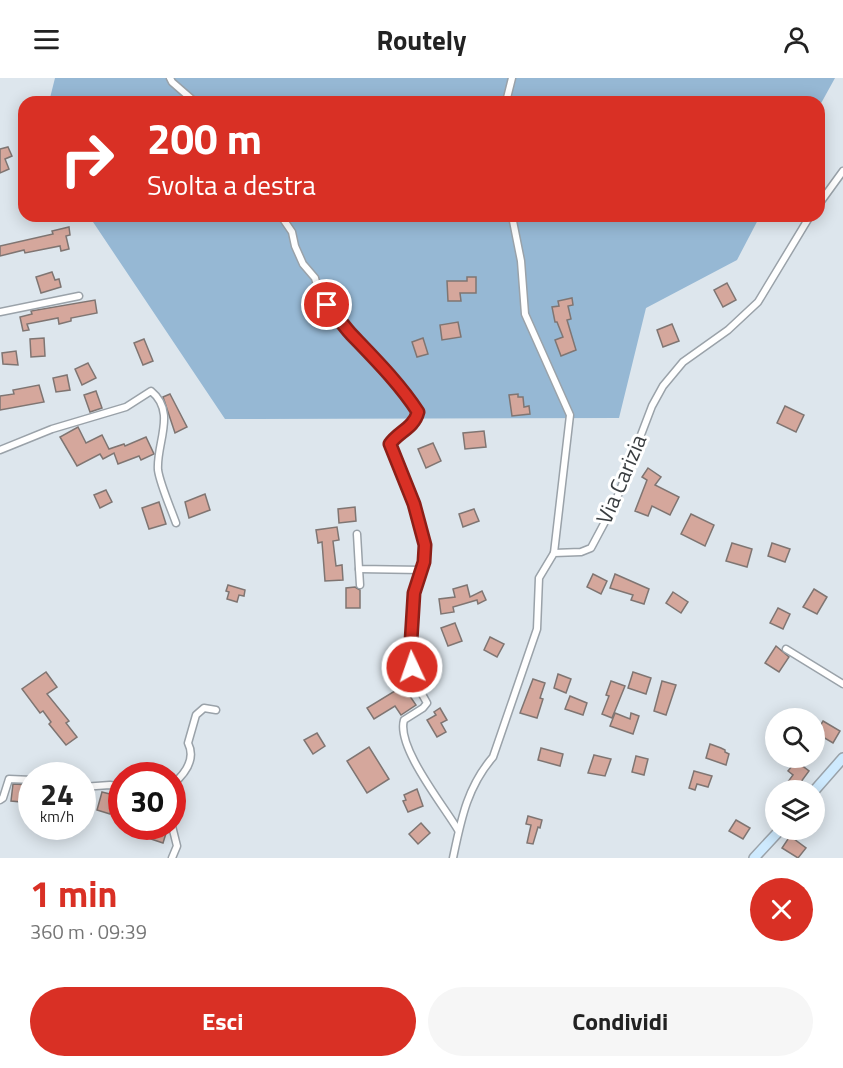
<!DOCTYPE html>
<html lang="it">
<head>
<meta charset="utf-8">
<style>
	:root { --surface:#fff; --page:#f6f6f6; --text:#222; --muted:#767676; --accent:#d93025 }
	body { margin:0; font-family:"Titillium Web",sans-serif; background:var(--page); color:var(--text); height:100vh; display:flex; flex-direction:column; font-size:22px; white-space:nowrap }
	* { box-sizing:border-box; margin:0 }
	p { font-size:20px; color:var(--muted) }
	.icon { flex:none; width:33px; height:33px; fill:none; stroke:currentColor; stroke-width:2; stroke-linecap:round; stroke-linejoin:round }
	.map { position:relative; height:780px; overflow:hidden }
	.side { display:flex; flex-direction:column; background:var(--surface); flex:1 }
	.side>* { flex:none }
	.banner { position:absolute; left:18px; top:18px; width:807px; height:126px; border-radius:18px; box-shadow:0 3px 15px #0003; background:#d93025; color:#fff; overflow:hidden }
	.tools { position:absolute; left:765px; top:630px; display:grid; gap:12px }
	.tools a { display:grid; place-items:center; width:60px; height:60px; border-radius:50%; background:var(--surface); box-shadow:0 3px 15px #0003; font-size:30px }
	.speed { position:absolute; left:18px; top:684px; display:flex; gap:12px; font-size:30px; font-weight:700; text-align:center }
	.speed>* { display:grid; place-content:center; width:78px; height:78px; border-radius:50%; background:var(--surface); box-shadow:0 3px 15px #0003; line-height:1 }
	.speed small { font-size:15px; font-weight:400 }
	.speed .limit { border:9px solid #d22; background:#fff; color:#111 }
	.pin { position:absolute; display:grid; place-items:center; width:51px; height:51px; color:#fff; margin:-26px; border:3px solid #fff; border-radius:50%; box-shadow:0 2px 6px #0007 }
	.me { position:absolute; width:66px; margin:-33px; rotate:357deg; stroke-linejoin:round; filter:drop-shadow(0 0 4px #0008) }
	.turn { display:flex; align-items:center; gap:21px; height:126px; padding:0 30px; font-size:27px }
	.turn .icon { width:78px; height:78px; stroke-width:2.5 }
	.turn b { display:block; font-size:42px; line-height:51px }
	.round { display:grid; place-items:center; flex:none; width:63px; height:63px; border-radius:32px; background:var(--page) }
	.overview { display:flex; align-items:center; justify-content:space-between; height:102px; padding:0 30px }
	h1 { font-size:36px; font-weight:700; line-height:45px; color:var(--accent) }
	.action { display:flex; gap:12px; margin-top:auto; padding:12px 30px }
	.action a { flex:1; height:69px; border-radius:36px; background:var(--accent); color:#fff; font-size:24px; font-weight:700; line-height:69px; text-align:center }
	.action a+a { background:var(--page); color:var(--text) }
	header { display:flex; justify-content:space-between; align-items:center; height:78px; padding:0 30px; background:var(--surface); font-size:27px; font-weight:700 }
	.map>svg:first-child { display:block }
</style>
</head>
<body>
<header><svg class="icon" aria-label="menu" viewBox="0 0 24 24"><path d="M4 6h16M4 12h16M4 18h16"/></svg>Routely<svg class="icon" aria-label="person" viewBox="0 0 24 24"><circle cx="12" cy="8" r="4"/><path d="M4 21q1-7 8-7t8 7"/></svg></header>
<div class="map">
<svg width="843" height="780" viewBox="0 0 843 780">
	<rect width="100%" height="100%" fill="#dde6ed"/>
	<g fill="#96b8d4">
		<path d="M55,0H835L819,29V24H49Z"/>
		<path d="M89,138H760L737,182L646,230L619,340L225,341Z"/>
	</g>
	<g fill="#d5a79c" stroke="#7f7572" stroke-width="1.5">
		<path d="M8,69L12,78L5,81L9,91L0,95V71Z"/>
		<path d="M69,149L70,157L66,158L69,171L61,173L60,168L25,175L24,172L0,178V168L53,156L52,153Z"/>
		<path d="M52,194L55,202L59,201L61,209L41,215L36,199Z"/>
		<path d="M467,199H476V215H460L461,223H448L447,203H467Z"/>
		<path d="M727,205L736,222L723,229L714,212Z"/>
		<path d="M572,220L573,227L568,228L571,241L567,242L576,272L561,278L555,262L563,259L557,244H555L552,229L559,228L558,223Z"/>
		<path d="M95,222L97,235L71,240V243L59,246L58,240L27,246L29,252L23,253L20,239L32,236L31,233Z"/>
		<path d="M458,244L461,259L442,262L440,247Z"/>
		<path d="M672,246L679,263L663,269L657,252Z"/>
		<path d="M44,260L45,278L31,279L30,261Z"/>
		<path d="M423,260L428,276L417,279L412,264Z"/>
		<path d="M144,261L153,283L143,287L134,265Z"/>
		<path d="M16,273L18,287L3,286L2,275Z"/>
		<path d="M88,285L96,300L82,307L75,291Z"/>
		<path d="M67,297L70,312L56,314L53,300Z"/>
		<path d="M39,307L44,324L0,332V318L14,316L13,312Z"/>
		<path d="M96,313L102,330L90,334L84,317Z"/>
		<path d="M170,316L187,349L175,355L163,319Z"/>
		<path d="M518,316V319H523L524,329L529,328L530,336L512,338L509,317Z"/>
		<path d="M785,328L804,337L796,354L777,345Z"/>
		<path d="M78,349L86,365L102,357L109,371L124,366L125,368L146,359L154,376L141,382L139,378L118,386L114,375L103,381L100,376L77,388L60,359Z"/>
		<path d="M484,353L486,369L465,371L463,355Z"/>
		<path d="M433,365L441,383L426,390L418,371Z"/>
		<path d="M648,390L661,399L655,407L679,419L670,437L652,428L648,438L635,433L647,402L642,399Z"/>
		<path d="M106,412L112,424L100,430L94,417Z"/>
		<path d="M205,416L210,432L189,440L185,424Z"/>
		<path d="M159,424L166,446L149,451L142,430Z"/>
		<path d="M355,429L356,443L339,445L338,431Z"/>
		<path d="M474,431L479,443L463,449L459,436Z"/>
		<path d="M691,436L714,447L705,468L681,456Z"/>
		<path d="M337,449L339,462L333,463L336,488L342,487L343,502L325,503L322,464L318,465L316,452Z"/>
		<path d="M732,465L752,471L747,489L726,483Z"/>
		<path d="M772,465L790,471L785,484L768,478Z"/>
		<path d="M593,496L607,503L601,516L587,509Z"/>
		<path d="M615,496L649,511L644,526L631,522L633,517L610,510Z"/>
		<path d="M228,507L245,512L244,518L239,517L237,524L227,521L229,514L226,513Z"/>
		<path d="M467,507L470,519L482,513L486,522L478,526L477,522L453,529L454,534L441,536L439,521L455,519L453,511Z"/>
		<path d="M355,509L360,512V530H346V510Z"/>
		<path d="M814,511L827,519L817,536L803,529Z"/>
		<path d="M673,514L688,524L681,535L666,525Z"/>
		<path d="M778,530L790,536L783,551L770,545Z"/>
		<path d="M455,545L462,563L448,568L441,550Z"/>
		<path d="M490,559L504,566L497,579L484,572Z"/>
		<path d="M776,568L789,579L779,594L765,585Z"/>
		<path d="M46,594L57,609L47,616L69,643L66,645L77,659L66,667L49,646L51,644L43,633L40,635L22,611Z"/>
		<path d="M633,594L651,600L646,616L628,610Z"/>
		<path d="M558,596L571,601L566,615L554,610Z"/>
		<path d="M533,601L545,605L540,620L543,621L537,640L520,635Z"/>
		<path d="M611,603L625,608L612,640L602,636L609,618L606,617Z"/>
		<path d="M662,603L676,607L666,637L654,633Z"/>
		<path d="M403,608L416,627L401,637L395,628L374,641L367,630Z"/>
		<path d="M570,618L587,625L583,637L565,631Z"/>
		<path d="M440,630L447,642L441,645L446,654L437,659L427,642L436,637L434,634Z"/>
		<path d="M615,635L630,641L631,635L639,638L633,656L610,648Z"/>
		<path d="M823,643L840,653L833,665L816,655Z"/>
		<path d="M317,655L325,668L313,676L304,662Z"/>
		<path d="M710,666L721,670L725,672V674L729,676L726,687L706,680Z"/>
		<path d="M369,669L389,701L367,715L347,683Z"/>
		<path d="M541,670L563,676L560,688L538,682Z"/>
		<path d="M594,677L611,681L605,698L588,695Z"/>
		<path d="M636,678L648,681L644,697L632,694Z"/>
		<path d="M796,683L809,693L795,712H782L793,697L788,693Z"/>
		<path d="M694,693L712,698L708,709L697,706L695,712L689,710Z"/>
		<path d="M13,706L32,707L31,725L11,723Z"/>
		<path d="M417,711L423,728L408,734L403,723L406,722L404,717Z"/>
		<path d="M102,714L122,719V734L111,731L110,736L97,732Z"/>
		<path d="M528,738L542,742L540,750L538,749L533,766L527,765L531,747L526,746Z"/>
		<path d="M736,742L750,750L743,761L729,753Z"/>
		<path d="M421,745L430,755L418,766L409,756Z"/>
		<path d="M151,748L167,752L163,765L148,760Z"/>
		<path d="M790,758L806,770L798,780L782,770Z"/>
	</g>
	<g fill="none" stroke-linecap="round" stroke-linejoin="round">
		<g stroke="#9aa2a9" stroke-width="9">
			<g id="street">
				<path d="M170,0L172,4L195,24"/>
				<path d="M506,24L512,0"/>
				<path d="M819,126L843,93"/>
				<path d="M281,138L292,154L295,168L303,186L315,200L319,215L331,232L403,313L418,334C415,350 398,354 390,366L414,425L425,467L424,484L414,515L411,563L412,589L418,609L427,625L423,630L404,642C396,669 444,728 458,752"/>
				<path d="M512,138L521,183L525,236L570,337L554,475"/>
				<path d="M0,234L79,218"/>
				<path d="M0,372L52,351L126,329L151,313C177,334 156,365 158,392C160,406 171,431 176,445"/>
				<path d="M357,456L359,491L422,492"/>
				<path d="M359,491L360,507"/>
				<path d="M786,571L843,606"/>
				<path d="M172,707C185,696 196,681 188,665L196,637L204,630L216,632"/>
				<path d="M82,709L110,707L122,709"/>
				<path d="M0,722L3,720L9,701L32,702"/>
				<path d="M172,780L177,768L172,748"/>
				<path d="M453,780C461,742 467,709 493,679L537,551L539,500L554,475L581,474L591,470L615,425L652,328L663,308L683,284L728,252L758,224L810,138"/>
			</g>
		</g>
		<g stroke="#9aa2a9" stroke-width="12">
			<g id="secondary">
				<path d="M814,713L843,680"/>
				<path d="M754,780L780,752"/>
			</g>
		</g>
		<use href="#street" stroke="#fff" stroke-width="6"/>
		<use href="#secondary" stroke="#ceeafe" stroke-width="9"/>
	</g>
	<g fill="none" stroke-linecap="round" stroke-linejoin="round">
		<g stroke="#8d1f18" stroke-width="15">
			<path id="route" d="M327,227C335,235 342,246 351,256C374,280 400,306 418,334C414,350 398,354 390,366L414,426L425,467L424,484L414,515L411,563L412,589"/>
		</g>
		<use href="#route" stroke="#d93025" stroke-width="10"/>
	</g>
	<g text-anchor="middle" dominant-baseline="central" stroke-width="6" stroke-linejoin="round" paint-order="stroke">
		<g font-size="22" fill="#393d40" stroke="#fff">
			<text transform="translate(621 401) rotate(-67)">Via Carizia</text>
		</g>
	</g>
</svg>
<div class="tools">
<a><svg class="icon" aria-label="search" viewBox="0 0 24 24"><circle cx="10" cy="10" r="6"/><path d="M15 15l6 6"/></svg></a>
<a><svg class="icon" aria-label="layers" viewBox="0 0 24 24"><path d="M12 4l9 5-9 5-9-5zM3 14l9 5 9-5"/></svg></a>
</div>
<div class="speed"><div>24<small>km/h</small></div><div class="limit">30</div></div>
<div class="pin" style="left:327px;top:227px;background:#d93025"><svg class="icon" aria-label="arrive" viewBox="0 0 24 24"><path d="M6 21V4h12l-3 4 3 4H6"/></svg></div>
<svg class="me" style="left:412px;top:589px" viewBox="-20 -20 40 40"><circle r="17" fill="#d93025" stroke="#fff" stroke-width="3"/><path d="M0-11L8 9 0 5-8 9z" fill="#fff"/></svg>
<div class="banner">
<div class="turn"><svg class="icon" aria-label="right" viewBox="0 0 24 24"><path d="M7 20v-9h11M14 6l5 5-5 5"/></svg><div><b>200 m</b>Svolta a destra</div></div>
</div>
</div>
<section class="side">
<div class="overview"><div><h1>1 min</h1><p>360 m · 09:39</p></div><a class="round" style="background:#d93025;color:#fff"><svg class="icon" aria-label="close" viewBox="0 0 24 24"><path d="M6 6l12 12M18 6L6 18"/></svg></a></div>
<div class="action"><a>Esci</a><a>Condividi</a></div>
</section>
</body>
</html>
